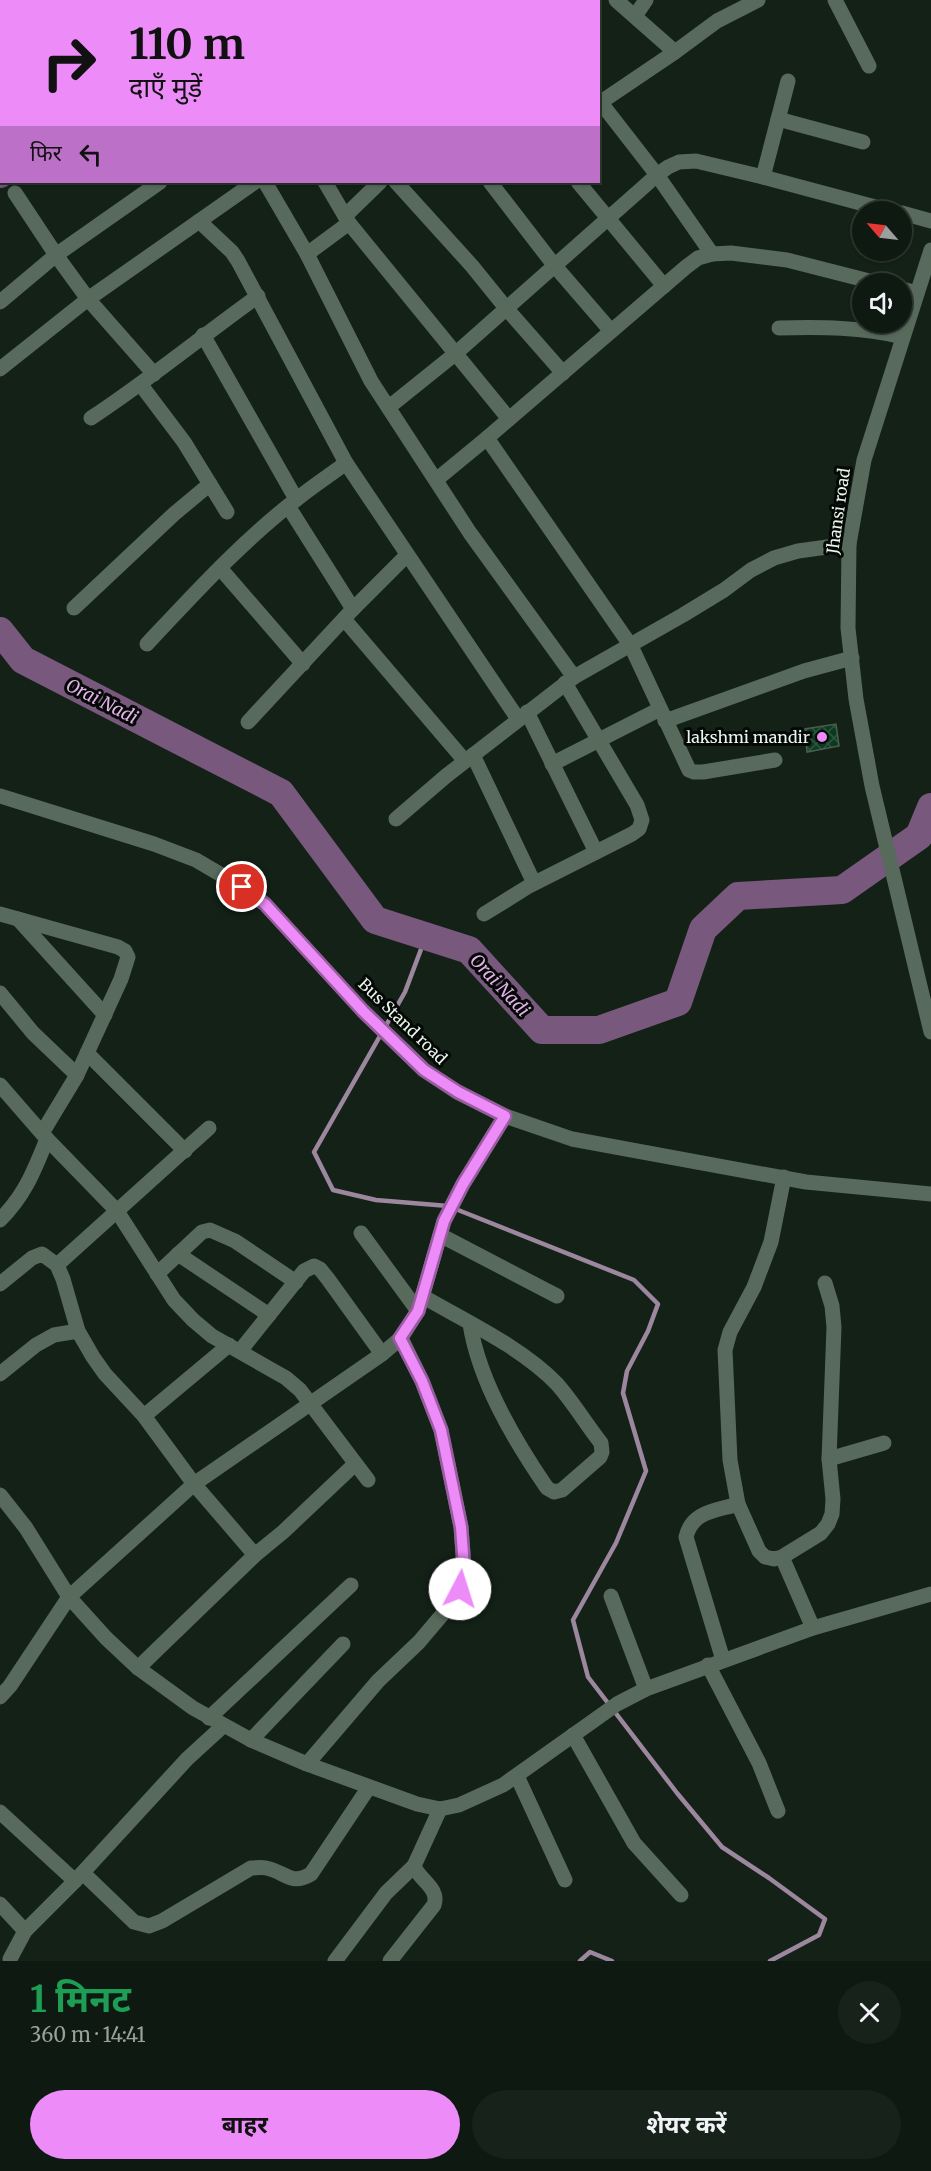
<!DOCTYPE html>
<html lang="hi">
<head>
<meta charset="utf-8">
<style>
	:root { --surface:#0e1911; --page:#17221a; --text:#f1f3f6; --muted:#9ba09f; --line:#2e3831; --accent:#ed8cf9 }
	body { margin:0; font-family:Merriweather,"Noto Sans Devanagari",serif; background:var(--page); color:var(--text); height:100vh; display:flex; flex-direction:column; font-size:22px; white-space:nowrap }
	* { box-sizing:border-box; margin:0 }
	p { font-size:20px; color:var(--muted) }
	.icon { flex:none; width:33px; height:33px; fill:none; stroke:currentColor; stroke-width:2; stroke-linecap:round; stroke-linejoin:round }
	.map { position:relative; height:1961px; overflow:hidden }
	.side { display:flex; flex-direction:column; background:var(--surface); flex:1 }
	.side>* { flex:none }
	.top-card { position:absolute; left:0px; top:0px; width:600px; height:183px; box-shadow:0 2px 4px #0004,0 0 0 2px var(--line); background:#ed8cf9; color:#111; overflow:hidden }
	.needle { width:39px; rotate:298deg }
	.fabs { position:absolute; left:852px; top:201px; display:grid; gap:12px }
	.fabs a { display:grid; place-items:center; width:60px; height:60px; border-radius:50%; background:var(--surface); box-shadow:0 2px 4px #0004,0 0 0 2px var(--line); font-size:30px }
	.pin { position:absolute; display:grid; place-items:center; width:51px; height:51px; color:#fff; margin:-26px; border:3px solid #fff; border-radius:50%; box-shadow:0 2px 6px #0007 }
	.me { position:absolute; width:66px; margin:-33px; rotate:5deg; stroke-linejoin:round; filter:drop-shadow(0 0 4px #0008) }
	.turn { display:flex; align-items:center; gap:21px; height:126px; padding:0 30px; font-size:27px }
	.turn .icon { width:78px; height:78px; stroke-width:2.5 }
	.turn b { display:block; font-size:42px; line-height:51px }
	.then { display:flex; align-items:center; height:57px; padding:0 30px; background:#0003; gap:12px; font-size:22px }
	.round { display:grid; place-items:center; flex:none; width:63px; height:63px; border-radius:32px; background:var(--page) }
	.head { display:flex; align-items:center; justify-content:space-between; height:102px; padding:0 30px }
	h1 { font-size:36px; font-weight:700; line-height:45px; color:#1e9e55 }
	.button { display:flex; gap:12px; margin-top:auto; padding:12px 30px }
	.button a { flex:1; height:69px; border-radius:36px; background:var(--accent); color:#111; font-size:24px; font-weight:700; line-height:69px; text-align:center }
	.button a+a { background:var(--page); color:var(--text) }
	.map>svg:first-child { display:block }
</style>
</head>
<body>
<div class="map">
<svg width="931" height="1961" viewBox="0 0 931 1961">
	<defs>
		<pattern id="building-cross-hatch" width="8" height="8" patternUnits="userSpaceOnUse" patternTransform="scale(1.5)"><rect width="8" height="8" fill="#0b3a1f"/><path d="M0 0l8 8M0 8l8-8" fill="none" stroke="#2f5740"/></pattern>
	</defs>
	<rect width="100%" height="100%" fill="#132117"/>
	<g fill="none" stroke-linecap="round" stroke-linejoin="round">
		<g stroke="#9c879f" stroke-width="4.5">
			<path d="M426,936L405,992L314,1152L333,1190L376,1200L448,1206L634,1280L658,1304L648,1331L627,1371L623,1393L646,1471L616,1543L573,1620L588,1677L677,1793L722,1847L769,1878L825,1919L819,1935L770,1961"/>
			<path d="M580,1961L590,1952L612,1961"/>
		</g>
		<g stroke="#79587d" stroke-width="28">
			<path d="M333,2L335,0"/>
			<path d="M0,174L2,172"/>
			<path d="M0,631L23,660L281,793L375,920L469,950L542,1030H599L678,1002L703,929L738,896L842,890L919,836L931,807"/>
		</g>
	</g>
	<path fill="url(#building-cross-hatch)" stroke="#4c5c51" stroke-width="1.5" d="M836,724L839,746L807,752L805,729Z"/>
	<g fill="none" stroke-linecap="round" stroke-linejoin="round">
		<g stroke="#576a5c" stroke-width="15">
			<path d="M64,0L65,2"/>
			<path d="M422,0L423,2"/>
			<path d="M513,0L514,2"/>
			<path d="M616,0L675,52"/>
			<path d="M835,0L869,66"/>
			<path d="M491,2L493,0"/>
			<path d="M0,6L2,7"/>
			<path d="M635,16L646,0"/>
			<path d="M598,99L657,175L712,254"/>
			<path d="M601,102L675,52L717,21L758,0"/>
			<path d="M778,119L863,142"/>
			<path d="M763,177L788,81"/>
			<path d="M265,182L307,254L371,381L470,533L574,677"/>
			<path d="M325,182L349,223L509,419"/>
			<path d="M396,182L472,266L506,308L563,373"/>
			<path d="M490,182L554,265L611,331"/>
			<path d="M578,182L664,286"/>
			<path d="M15,193L56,255L88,299L154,374"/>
			<path d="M902,213L931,221"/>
			<path d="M345,216L380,182"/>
			<path d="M199,221L232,252L238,261L346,463L518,719"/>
			<path d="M307,254L349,223"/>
			<path d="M902,289L917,293"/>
			<path d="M0,302L56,255L160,182"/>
			<path d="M779,328C822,327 861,327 903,337"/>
			<path d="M203,335L296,499"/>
			<path d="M0,369L88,299L255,182"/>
			<path d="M141,385L184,442L227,512"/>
			<path d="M389,407L455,354L657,175L668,167L679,162L696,161L763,177L894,212"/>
			<path d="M91,418C149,380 202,336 258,296"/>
			<path d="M487,438L631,646L689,770L694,772H703L775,760"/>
			<path d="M436,480L487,438L686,267L698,258L712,254L731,253L787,260L881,284"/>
			<path d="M288,506L353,609"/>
			<path d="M220,568L303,664"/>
			<path d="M74,608L174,514L210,484"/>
			<path d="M344,619L465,761"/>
			<path d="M147,644C194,594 242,541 297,499C313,486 330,475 346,463"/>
			<path d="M527,712L596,852"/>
			<path d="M665,721L804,671L852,658"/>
			<path d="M248,722L353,609L407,555"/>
			<path d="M473,755L534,883"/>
			<path d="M552,764L660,709"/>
			<path d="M0,796L154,844L196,860L242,887L265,904L363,1011L424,1070L457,1092L505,1116L572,1139L806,1182L931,1194"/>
			<path d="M396,819L446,776L574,677L683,615L724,590L751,570L774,558L798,551L849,544"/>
			<path d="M0,914L118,947L125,951L128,957L121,979L77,1075L42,1133"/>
			<path d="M484,914L529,886L632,834L639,829L642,820L637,805L565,683"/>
			<path d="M18,919L105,1015"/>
			<path d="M0,993L33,1033L77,1075"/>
			<path d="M87,1053L185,1151"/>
			<path d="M0,1085L47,1139L117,1211L174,1300L193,1320L212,1336L286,1378L300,1390L368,1480"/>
			<path d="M784,1177L771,1242L754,1287L730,1332L725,1350L730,1460L738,1504L759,1551L765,1557L774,1559L782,1557L821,1533L828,1524L832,1514L833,1499L829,1459L834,1327L832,1306L825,1283"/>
			<path d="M0,1220C25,1195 34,1171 47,1139"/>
			<path d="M361,1233L418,1311"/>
			<path d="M440,1235L557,1296"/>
			<path d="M178,1254L269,1315"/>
			<path d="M57,1265L209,1128"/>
			<path d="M157,1274L202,1232L210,1230L235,1241L296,1282"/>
			<path d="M0,1284L32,1258L42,1254L57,1265L63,1279L78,1331L93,1357L105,1374L144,1416L194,1484L255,1555"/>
			<path d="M422,1296C465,1321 523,1348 557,1384C573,1402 586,1424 601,1443L602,1452L600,1457L562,1490L554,1492L547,1488C514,1440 479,1381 470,1324"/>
			<path d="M240,1351L304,1271L314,1266L320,1269L328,1279L382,1354"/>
			<path d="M0,1374L36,1345L54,1335L78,1331"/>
			<path d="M144,1416L229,1345"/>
			<path d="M829,1459L884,1443"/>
			<path d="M0,1495L26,1528L69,1597L106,1638L138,1668L193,1708L251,1740L307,1764L417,1804L440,1809L459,1805L503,1785L617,1704L646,1689L813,1628L931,1594"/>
			<path d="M782,1557L813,1628"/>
			<path d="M611,1596L646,1689"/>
			<path d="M723,1660L686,1537C692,1511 716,1511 738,1504"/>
			<path d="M708,1665L759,1763L778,1811"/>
			<path d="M138,1668L255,1555L283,1532L355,1464"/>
			<path d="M0,1697L10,1686L69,1597L194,1484L382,1354L401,1338L418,1311L444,1221L463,1184L505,1116"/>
			<path d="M209,1718L351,1585"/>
			<path d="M573,1735L634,1843L681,1895"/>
			<path d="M251,1740L343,1644"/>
			<path d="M307,1764L378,1681L419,1642L452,1603L460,1589L464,1567L461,1527L441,1430L422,1381L401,1338"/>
			<path d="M517,1776L565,1880"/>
			<path d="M0,1812L75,1881"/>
			<path d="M83,1873L134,1922L149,1926L162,1921L251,1868C256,1868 261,1867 266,1868C286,1872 291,1886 311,1874L369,1787"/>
			<path d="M0,1904L25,1931"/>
			<path d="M10,1959L25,1931L75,1881L187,1759L223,1726"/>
			<path d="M335,1961L386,1893L414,1866"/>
			<path d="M390,1961L434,1905C440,1888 419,1880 414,1866L440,1809"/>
		</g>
		<path stroke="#576a5c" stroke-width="15" d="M931,250L864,460L849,544L848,628L856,699L872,786L931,1032"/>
	</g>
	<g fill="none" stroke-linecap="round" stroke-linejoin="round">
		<g stroke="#9a5ba2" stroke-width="15">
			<path id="route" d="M242,887L265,904L363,1011L424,1070L458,1092L505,1116L463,1184L444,1221L418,1311L400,1338L422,1381L441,1430L461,1527L464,1567L460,1589"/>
		</g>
		<use href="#route" stroke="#ed8cf9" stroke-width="10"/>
	</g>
	<circle fill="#ed8cf9" stroke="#040906" stroke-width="2" cx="822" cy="737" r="6"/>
	<g text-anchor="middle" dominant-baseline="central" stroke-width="6" stroke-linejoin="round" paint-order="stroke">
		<g font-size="16" fill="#ecf5ee" stroke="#040906">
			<text transform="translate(838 511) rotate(-82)">Jhansi road</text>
			<text transform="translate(403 1021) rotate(44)">Bus Stand road</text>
		</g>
		<g font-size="16" fill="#ecf5ee" stroke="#040906" text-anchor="end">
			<text x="810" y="737">lakshmi mandir</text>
		</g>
		<g font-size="18" font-style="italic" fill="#e5b1eb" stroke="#040906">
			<text transform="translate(102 701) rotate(27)">Orai Nadi</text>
			<text transform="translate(500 985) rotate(47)">Orai Nadi</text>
		</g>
	</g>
</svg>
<div class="fabs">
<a><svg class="needle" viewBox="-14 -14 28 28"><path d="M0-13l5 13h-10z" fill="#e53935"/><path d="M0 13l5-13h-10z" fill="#9ba09f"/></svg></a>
<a><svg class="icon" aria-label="sound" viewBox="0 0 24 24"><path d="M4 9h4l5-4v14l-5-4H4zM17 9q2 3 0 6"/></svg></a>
</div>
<div class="pin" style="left:242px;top:887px;background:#d93025"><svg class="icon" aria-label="arrive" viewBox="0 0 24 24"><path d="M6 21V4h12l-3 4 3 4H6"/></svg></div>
<svg class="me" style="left:460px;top:1589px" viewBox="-20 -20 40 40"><circle r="19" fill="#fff"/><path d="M0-13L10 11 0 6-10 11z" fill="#ed8cf9"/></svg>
<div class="top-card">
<div class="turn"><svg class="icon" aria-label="right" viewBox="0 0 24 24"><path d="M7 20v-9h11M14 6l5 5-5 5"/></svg><div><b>110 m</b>दाएँ मुड़ें</div></div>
<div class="then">फिर<svg class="icon" aria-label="left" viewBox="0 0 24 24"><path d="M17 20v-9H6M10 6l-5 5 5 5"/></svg></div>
</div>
</div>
<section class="side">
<div class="head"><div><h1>1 मिनट</h1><p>360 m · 14:41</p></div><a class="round"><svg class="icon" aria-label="close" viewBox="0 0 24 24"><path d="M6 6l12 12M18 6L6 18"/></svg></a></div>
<div class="button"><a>बाहर</a><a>शेयर करें</a></div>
</section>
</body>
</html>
